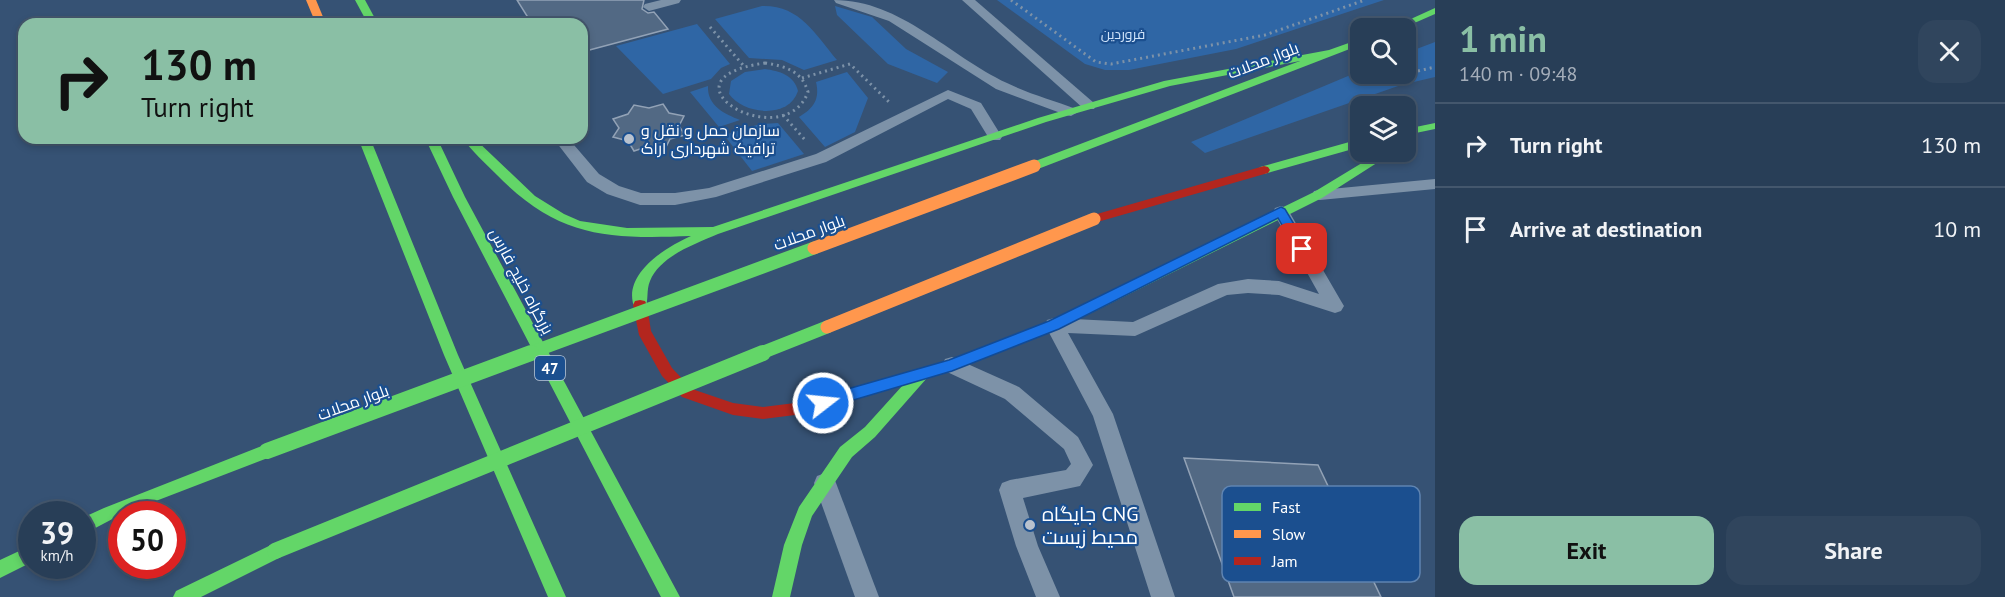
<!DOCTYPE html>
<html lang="en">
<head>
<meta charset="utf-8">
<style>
	:root { --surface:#283e57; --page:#30455d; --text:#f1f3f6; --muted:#a5aeba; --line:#44576d; --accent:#8abfa5 }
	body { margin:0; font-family:"PT Sans",Cairo,sans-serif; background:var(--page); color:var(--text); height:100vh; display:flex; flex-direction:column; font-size:22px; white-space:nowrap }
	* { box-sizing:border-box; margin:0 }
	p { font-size:20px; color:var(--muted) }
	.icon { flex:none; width:33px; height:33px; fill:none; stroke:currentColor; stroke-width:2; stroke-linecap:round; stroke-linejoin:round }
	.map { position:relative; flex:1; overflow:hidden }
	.sheet { display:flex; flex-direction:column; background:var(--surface); width:570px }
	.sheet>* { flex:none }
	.banner { position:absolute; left:18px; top:18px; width:570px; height:126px; border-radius:18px; box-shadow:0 3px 9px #0003,0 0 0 2px var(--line); background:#8abfa5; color:#111; overflow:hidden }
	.controls { position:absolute; left:1350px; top:18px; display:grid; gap:12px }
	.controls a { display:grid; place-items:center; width:66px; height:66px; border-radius:12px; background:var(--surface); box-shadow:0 3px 9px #0003,0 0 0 2px var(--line); font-size:30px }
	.speed { position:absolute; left:18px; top:501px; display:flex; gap:12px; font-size:30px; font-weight:700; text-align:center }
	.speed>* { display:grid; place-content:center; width:78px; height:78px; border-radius:50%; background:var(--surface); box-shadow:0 3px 9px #0003,0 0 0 2px var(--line); line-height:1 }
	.speed small { font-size:15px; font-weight:400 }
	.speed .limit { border:9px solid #d22; background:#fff; color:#111 }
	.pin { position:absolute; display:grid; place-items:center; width:51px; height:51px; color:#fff; margin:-26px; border-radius:12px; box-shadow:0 3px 9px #0006 }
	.me { position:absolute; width:66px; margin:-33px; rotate:74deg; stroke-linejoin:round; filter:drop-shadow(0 0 4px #0008) }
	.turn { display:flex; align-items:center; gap:21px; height:126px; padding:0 24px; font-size:27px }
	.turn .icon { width:78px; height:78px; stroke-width:2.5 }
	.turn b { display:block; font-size:42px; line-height:51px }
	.round { display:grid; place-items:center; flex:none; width:63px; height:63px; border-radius:18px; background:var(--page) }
	.overview { display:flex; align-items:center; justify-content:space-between; height:102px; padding:0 24px }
	h1 { font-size:36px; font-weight:600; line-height:45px; color:var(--accent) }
	.primary-button { display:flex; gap:12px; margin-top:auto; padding:12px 24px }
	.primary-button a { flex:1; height:69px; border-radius:18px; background:var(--accent); color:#111; font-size:24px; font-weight:600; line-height:69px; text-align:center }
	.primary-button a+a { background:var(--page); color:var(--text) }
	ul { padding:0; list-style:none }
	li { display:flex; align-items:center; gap:18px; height:84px; padding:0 24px; border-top:2px solid var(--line) }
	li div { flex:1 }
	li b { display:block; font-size:22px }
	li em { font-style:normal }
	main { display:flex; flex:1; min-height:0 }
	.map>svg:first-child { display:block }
</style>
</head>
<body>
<main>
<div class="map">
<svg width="1435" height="597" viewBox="0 0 1435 597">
	<rect width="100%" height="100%" fill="#365274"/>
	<g fill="#2f66a5">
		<path d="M997,0H1384L1236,49L1129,70H1105L1085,64Z"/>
		<path d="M762,6C800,5 815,34 837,60L804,70L782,60L749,58L715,19Z"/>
		<path d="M835,6L872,17L906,49L948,72L937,83L888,64L837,15Z"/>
		<path d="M697,24L730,64L721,68L711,79L663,94L616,46Z"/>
		<path d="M1435,42V77L1401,85L1205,153L1191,142L1360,71V74H1406V53Z"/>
		<path d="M765,69C779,71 794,75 798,91C789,119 744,115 729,94L731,81L745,72Z"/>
		<path d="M847,72L868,98L855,132L825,147L799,117C814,108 820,99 816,82Z"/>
		<path d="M708,86C707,106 725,114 740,120L719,127L690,92Z"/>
		<path d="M778,123L804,154L752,171L724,135L760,124Z"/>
	</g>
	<g fill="#526984" stroke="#92a2b6" stroke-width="1.5">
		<path d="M517,0H644L642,9L648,13L654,12L668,29L582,52V24H532Z"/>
		<path d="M663,104L669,113L684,116L679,126L685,135L670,139L665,149L649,146L634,151L628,141L613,137L619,128L613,119L628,114L634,105L649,108Z"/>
		<path d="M1184,458L1318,465L1381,597H1234Z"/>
	</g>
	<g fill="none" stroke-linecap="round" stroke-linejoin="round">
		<g stroke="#7d92a8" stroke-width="3" stroke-dasharray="2 4" stroke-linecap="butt">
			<path d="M1011,0L1096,62L1111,64L1265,35L1365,0"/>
			<path d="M710,27L743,65"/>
			<path d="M765,63C785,66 802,71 808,92C784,157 650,79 765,63Z"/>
			<path d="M1418,71L1435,67"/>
			<path d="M802,78L850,64L889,102"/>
			<path d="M783,115L806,141"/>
		</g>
		<g fill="#7d92a8" fill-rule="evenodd">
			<path d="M661,0H681L679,3L649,11L643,7L645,4Z"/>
			<path d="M834,0C901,0 949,56 1007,83C1029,94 1053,100 1076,109L1078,112L1071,116L1066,115L996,89L889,21L836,3Z"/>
			<path d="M962,0H975L1094,103L1096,106L1094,109H1084Z"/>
			<path d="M948,90L981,103L1002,137L1000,140H990L971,109L948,99L826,162L716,197L675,205H640L607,194L587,182L553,138H568L599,174L619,186L641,193H675L709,188L816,154Z"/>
			<path d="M1435,179V189L1320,200L1314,199L1312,195L1314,191L1320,190Z"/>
			<path d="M1281,206L1287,208L1341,301L1344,306L1341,311L1335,313L1279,295L1248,293L1227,295L1135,336L1068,333L1113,414L1175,597H1151L1093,416L1045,325L1047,320L1054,318L1133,322L1218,284L1248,279L1279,281L1319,294L1273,212L1275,208Z"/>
			<path d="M952,357L1019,387L1078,437L1093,465L1080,486L1023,498L1038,546L1060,597H1036L1016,546L999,490L1002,483L1010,480L1066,470L1071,464L1064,449L1005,399L945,371L942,365L945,359Z"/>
			<path d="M825,473L833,476L836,483L879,597H855L814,483L817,476Z"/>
		</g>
		<g fill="#63d668" fill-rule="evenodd">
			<path d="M355,0H365L378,24H368Z"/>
			<path d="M1435,8V14L1403,28H1391Z"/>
			<path d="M1360,39V45L1038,169L1034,170L1028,166L1030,163L1300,61L1170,86L1046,122L718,234C695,244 660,256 650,281C646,290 649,300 645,309H635C620,275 666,247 691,236C608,239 559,238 497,175C485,163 472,151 462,138H474L535,196L564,214L580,221L627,228L713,227L1038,118L1164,81L1329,50Z"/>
			<path d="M1435,123V129L1406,135V129Z"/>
			<path d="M358,138H370L458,355L566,597H548L444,355Z"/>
			<path d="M425,138H437L465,197L680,597H661L453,197Z"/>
			<path d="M1360,139V147L1264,174L1258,170L1260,167Z"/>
			<path d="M1380,152H1394L1322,198L1059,329L957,369L927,378L875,437L852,457L812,516L802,545L790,597H772L784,545L799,507L840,447L865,427L903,385L858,398L853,396L851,392L853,388L950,360L1049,321L1314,192Z"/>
			<path d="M267,444L273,446L275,451L273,456L122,514L82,535V518L104,508Z"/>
			<path d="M275,543L281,545L284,551L281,557L201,597H173L176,591Z"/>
			<path d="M32,545V562L0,578V560Z"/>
		</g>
		<path fill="#ff974d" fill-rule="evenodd" d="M306,0H316L326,24H316Z"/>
		<g fill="#b3261e" fill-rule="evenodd">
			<path d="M1264,166L1268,167L1270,170L1268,173L1094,223L1088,219L1090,216Z"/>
			<path d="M640,300L645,301L647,305L651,331L672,368L692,389L733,403L763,407L803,402L858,386L863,388L865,392L863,396L803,414L763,419L733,415L682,397L662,376L639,335L633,305L635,301Z"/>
		</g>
		<g stroke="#63d668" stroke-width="13">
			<path d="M527,354L814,248"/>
			<path d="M759,354L827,327"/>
		</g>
		<g stroke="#63d668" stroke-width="16">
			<path d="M267,451L531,353"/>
			<path d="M275,551L763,353"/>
		</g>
		<g stroke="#ff974d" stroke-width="13">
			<path d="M814,248L1034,166"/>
			<path d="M827,327L1094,219"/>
		</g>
	</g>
	<path fill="#1a73e8" stroke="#114b97" stroke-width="1.5" d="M1281,207L1285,209L1307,246L1309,249L1307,253H1298L1278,218L1059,329L952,371L823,409L817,407L815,403L817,398L823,396L949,360L1049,321Z"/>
	<g fill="#b9c2ce" stroke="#1b4f8f" stroke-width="2">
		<circle cx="629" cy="139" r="6"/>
		<circle cx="1030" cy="525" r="6"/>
	</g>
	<g text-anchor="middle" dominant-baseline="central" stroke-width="4.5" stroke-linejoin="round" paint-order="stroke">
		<g font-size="14" fill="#cfe3fa" stroke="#1b4f8f">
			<text x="1123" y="34">فروردین</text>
		</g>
		<rect fill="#1b4f8f" stroke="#bbcadd" stroke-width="1.5" x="535" y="356" width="30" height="24" rx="4.5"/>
		<g font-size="15" font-weight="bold" fill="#fff">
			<text x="550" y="368">47</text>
		</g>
		<g font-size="16" fill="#fff" stroke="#1b4f8f">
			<text transform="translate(1263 60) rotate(-21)">بلوار محلات</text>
			<text transform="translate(809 232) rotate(-20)">بلوار محلات</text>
			<text transform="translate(522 281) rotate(62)">بزرگراه خلیج فارس</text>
			<text transform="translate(353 402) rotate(-20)">بلوار محلات</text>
		</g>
		<g font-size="16" fill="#fff" stroke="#1b4f8f" text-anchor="start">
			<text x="641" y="130">سازمان حمل و نقل و<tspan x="641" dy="18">ترافیک شهرداری اراک</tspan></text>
		</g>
		<g font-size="20" fill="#fff" stroke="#1b4f8f" text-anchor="start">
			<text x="1042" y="514">جایگاه CNG<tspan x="1042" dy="23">محیط زیست</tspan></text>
		</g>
	</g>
	<rect x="1222" y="486" width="198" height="96" rx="9" fill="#1b4f8f" stroke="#5f84b1" stroke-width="1.5"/>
	<rect x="1234" y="503" width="27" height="8" fill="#63d668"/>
	<rect x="1234" y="530" width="27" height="8" fill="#ff974d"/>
	<rect x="1234" y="557" width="27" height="8" fill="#b3261e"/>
	<g font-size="16" fill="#fff">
		<text x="1272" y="513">Fast</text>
		<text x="1272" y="540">Slow</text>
		<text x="1272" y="567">Jam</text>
	</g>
</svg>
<div class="controls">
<a><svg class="icon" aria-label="search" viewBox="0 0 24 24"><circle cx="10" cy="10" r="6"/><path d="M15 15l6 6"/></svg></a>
<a><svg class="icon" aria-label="layers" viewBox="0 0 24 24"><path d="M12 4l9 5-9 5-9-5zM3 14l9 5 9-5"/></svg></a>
</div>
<div class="speed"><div>39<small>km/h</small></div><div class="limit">50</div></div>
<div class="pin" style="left:1302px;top:249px;background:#d93025"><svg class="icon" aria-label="arrive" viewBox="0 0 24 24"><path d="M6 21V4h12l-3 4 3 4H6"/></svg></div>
<svg class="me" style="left:823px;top:403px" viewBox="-20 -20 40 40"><circle r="17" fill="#1a73e8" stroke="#fff" stroke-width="3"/><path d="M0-11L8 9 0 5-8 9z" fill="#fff"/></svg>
<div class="banner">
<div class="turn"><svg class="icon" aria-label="right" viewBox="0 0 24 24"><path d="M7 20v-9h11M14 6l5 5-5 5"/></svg><div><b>130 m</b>Turn right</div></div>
</div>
</div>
<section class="sheet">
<div class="overview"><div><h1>1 min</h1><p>140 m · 09:48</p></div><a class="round"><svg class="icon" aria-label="close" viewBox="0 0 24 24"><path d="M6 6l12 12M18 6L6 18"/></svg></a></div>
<ul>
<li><svg class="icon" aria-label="right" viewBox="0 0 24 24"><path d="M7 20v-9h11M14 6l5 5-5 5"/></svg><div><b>Turn right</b></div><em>130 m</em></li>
<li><svg class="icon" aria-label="arrive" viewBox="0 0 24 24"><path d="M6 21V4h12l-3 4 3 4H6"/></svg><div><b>Arrive at destination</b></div><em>10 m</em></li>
</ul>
<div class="primary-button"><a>Exit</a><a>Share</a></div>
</section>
</main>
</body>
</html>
